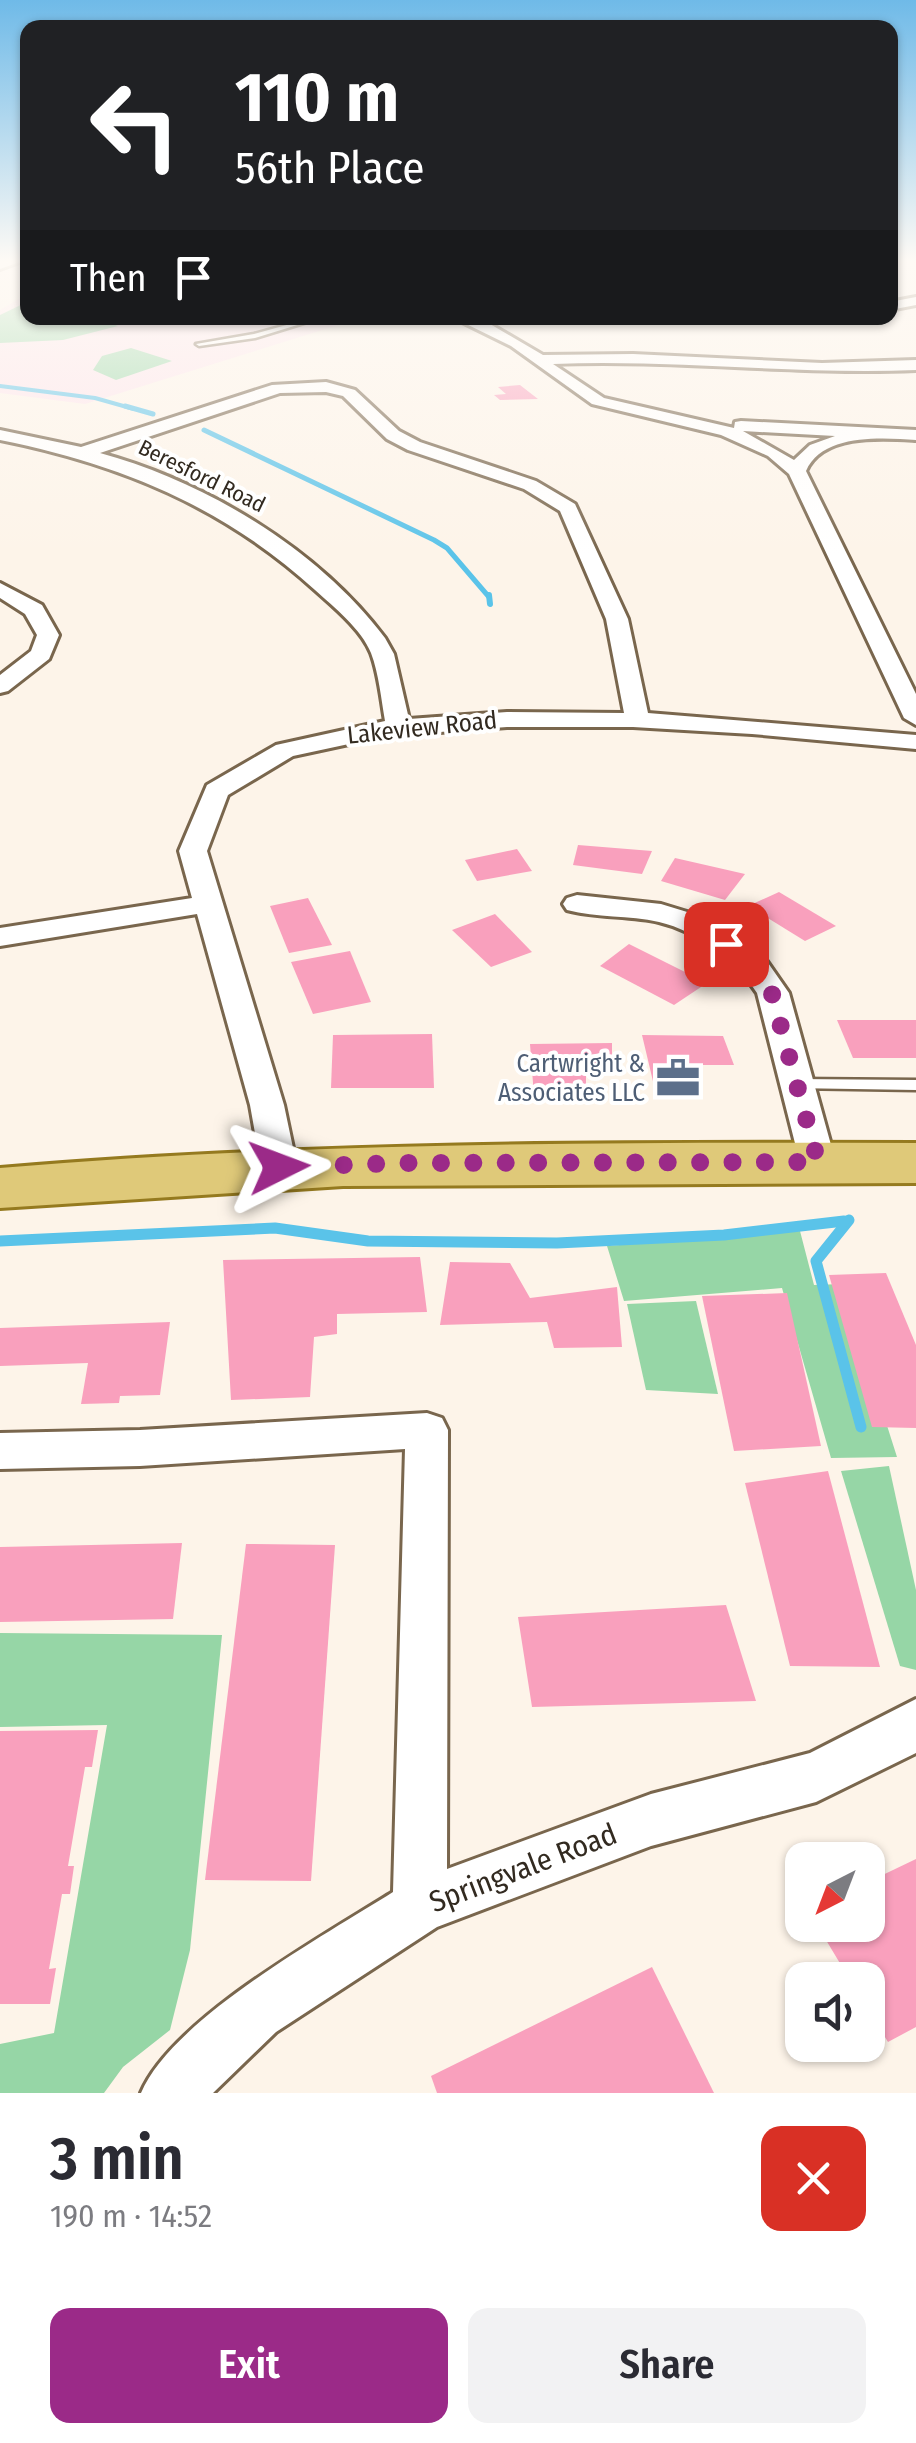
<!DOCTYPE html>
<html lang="en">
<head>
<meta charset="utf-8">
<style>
	:root { --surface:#fff; --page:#f2f2f3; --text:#2b2b33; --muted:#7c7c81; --accent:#9b2a88 }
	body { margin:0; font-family:"Fira Sans Condensed",sans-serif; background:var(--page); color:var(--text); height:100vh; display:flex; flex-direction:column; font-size:38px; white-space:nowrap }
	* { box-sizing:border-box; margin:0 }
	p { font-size:32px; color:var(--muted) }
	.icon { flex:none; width:55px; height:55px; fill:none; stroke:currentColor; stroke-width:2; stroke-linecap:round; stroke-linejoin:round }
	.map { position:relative; height:2093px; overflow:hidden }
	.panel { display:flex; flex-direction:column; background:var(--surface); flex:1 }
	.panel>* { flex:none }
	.hud { position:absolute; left:20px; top:20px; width:878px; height:305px; border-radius:20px; box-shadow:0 2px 8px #0004; background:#202124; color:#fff; overflow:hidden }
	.needle { width:65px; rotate:222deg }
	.fabs { position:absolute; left:785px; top:1842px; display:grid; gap:20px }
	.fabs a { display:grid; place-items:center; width:100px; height:100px; border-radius:20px; background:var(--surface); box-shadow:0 2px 8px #0004; font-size:50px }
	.pin { position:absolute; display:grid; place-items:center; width:85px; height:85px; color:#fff; margin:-42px; border-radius:20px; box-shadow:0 5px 15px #0006 }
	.me { position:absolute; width:110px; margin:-55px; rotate:87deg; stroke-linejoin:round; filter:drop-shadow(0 0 8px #0008) }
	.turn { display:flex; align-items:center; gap:35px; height:210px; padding:0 50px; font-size:45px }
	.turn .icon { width:130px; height:130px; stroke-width:2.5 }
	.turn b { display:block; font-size:70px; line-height:85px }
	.then { display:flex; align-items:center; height:95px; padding:0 50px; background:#0003; gap:20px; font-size:38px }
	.round { display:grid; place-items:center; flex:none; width:105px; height:105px; border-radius:20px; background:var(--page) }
	.headline { display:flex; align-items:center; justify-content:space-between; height:170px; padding:0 50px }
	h1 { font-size:60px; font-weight:600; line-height:75px }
	.button { display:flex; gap:20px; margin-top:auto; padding:20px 50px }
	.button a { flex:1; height:115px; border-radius:20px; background:var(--accent); color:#fff; font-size:40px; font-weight:600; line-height:115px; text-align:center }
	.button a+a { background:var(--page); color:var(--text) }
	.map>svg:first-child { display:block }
</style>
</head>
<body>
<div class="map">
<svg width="916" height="2093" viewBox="0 0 916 2093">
	<rect width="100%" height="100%" fill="#fdf4e9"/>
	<path fill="#fde4ec" d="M27,294L28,318H361L85,404L0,393V310Z"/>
	<g fill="#96d6a6">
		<path d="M27,302L28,318H95L118,326L63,340L0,343V315Z"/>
		<path d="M131,348L172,361L116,380L93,370L102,356Z"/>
		<path d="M800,1231L814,1285L842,1284L897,1457L831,1458L782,1288L624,1301L607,1246Z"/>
		<path d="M696,1301L718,1394L646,1390L627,1304Z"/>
		<path d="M889,1466L916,1590V1670L900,1666L841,1471Z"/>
		<path d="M0,1633L222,1635L190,1950L170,2030L123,2067L104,2093H0V2044L54,2033L107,1725L0,1727Z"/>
	</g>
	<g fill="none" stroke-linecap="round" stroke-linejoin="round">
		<path stroke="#5ac3e9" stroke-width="4" d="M0,386L95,398L134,409"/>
		<g stroke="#5ac3e9" stroke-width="5">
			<path d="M125,406L153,414"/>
			<path d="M204,430L434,540L447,548L489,597"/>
		</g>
		<path stroke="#5ac3e9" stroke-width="6" d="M489,595L490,604"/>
		<g stroke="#5ac3e9" stroke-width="11">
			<path d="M849,1220L816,1261L861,1427"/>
			<path d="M0,1241L275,1228L368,1241L557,1243L724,1235L844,1221"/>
		</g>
	</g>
	<g fill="#f9a0bd">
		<path d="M520,385L538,399L500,400L494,395L506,394L498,387Z"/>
		<path d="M578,845L652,851L642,874L573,865Z"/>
		<path d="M517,849L532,871L477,881L465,860Z"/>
		<path d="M675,858L745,874L725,900L661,881Z"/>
		<path d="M779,892L836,926L805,941L748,906Z"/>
		<path d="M308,898L332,945L289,953L270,906Z"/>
		<path d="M495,914L532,952L491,967L452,930Z"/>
		<path d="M629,944L707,983L674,1005L600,966Z"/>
		<path d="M350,951L371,1002L313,1014L291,962Z"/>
		<path d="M837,1020H916V1058H853Z"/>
		<path d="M432,1034L434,1088H331L333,1035Z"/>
		<path d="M642,1035L723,1036L734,1065H700V1095L656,1094Z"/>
		<path d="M612,1043V1073L586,1074V1092L534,1096L530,1044Z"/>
		<path d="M420,1257L427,1312L337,1314V1334L314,1337L310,1397L231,1400L223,1260Z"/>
		<path d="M450,1262L510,1263L530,1298L617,1287L622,1347L554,1348L547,1322L440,1325Z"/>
		<path d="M886,1273L916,1345V1428L872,1427L829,1275Z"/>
		<path d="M787,1293L821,1446L734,1451L702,1296Z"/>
		<path d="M170,1322L160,1395L120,1396L119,1403L81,1404L88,1363L0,1366V1328Z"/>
		<path d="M828,1471L880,1667L790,1666L745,1483Z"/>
		<path d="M182,1543L173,1619L0,1622V1547Z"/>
		<path d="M246,1544L335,1545L311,1881L205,1880Z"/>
		<path d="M726,1605L756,1701L532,1707L518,1617Z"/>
		<path d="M98,1730L92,1767H85L68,1866H74L70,1894H62L49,1969L56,1968L50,2004H0V1731Z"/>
		<path d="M916,1859V2027L888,2042L868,2009V1980H850L817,1925H868V1882Z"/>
		<path d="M652,1967L714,2093H437L431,2076Z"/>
	</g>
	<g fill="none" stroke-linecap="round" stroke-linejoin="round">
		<g stroke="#79664d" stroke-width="5">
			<g id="lane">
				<path d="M312,318H320L255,338L199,346L196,344L254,334Z"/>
				<path d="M796,1079L916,1080V1090L791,1088L788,1084Z"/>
			</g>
		</g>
		<g stroke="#79664d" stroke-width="6">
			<g id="street">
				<path d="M0,262H19L0,269Z"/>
				<path d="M916,297V305L890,310V302Z"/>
				<path d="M454,318H473L490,324L543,355L633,354L822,363L916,360V370C795,375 674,359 553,364L604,398L734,428L735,422L741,421L916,430V440C882,438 823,433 806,471L916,694V725L904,718L789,474L768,456L721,435L592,404L511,346ZM743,431L835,436L810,445L794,460Z"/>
				<path d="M326,382L355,390L399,431L420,442L536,481L575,504L628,619L648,713L916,735V749L752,734L633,727H507L386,736L293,756L228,795L207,851L284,1105L297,1167L292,1176L279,1179L266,1176L261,1167L250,1105L197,914L0,946V928L192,898L179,851L207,785L276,745L385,721C381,699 379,674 371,653C362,630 334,607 315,590C224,507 120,464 0,440V430L81,447L272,385ZM326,392L343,396L387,439L408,450L524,489L560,511L606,619L624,713L507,712L409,719L394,654L385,638C318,549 206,482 100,453L280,393Z"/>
				<path d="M0,583L42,605L59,635L49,659L8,691L0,693V675L31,651L37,635L25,614L0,598Z"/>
				<path d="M577,895L661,904L697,915L718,925L766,960L789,993L836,1163L831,1172L818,1175L805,1172L800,1163L757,993C736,961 698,931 659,922C629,915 597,918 567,910L563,904L567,898Z"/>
				<path d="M427,1413L442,1418L448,1430L447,1869L651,1794L810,1753L916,1699V1753L816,1802L651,1846L437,1927L276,2032L213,2093H141C172,2019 325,1935 393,1892L405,1449L140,1466L0,1469V1433L140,1430Z"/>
			</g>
		</g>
		<g stroke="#957a1f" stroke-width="6">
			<path id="primary" d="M916,1143V1183L343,1186L0,1208V1168C305,1142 610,1142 916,1143Z"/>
		</g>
		<use href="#lane" fill="#fff" fill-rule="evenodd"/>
		<use href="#street" fill="#fff" fill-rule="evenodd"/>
		<use href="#primary" fill="#dfc979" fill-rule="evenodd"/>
	</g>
	<linearGradient id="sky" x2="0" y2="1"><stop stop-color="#6fbae8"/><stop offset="0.47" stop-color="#fefaf5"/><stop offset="1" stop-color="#fefaf5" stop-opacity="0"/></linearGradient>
	<rect width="916" height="555" fill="url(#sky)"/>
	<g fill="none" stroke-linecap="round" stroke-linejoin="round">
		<path stroke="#9b2a88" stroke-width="18" stroke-dasharray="0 32.4" d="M279,1167L401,1163L818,1162L772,994L756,966L726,944"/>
	</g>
	<defs>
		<g id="office-bare" transform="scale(3.45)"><path d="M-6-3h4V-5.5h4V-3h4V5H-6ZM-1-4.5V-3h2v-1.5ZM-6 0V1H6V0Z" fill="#5c6f8a" stroke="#fff" stroke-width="2.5" paint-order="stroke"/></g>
	</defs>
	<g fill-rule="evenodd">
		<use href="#office-bare" x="678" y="1078"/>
	</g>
	<g text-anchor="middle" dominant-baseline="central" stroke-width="8" stroke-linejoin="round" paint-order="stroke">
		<g font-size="22" fill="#322a20" stroke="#fff">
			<text transform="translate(202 476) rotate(26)">Beresford Road</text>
		</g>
		<g font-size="25" fill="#322a20" stroke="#fff">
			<text transform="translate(422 728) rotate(-6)">Lakeview Road</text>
		</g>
		<g font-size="25" fill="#4e5e75" stroke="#fff" text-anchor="end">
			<text x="645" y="1064">Cartwright &amp;<tspan x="645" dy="29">Associates LLC</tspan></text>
		</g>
		<g font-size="30" fill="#322a20" stroke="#fff">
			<text transform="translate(523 1868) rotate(-21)">Springvale Road</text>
		</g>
	</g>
</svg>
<div class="fabs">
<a><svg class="needle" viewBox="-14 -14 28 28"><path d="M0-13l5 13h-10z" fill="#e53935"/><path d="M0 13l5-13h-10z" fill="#7c7c81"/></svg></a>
<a><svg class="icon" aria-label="sound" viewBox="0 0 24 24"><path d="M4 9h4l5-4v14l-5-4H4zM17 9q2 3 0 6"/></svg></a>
</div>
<div class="pin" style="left:726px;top:944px;background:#d93025"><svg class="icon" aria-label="arrive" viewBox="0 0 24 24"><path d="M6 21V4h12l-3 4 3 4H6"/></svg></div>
<svg class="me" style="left:279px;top:1167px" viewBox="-20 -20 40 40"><path d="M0-17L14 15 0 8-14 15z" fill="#9b2a88" stroke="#fff" stroke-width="4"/></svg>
<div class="hud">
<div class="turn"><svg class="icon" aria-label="left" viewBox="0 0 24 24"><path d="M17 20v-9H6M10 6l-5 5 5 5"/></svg><div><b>110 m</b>56th Place</div></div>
<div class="then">Then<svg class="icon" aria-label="arrive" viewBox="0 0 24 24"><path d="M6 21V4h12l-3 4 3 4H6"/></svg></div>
</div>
</div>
<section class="panel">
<div class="headline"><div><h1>3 min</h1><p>190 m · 14:52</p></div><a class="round" style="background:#d93025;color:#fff"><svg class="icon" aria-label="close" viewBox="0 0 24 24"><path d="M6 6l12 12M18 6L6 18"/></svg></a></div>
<div class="button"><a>Exit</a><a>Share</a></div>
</section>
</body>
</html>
